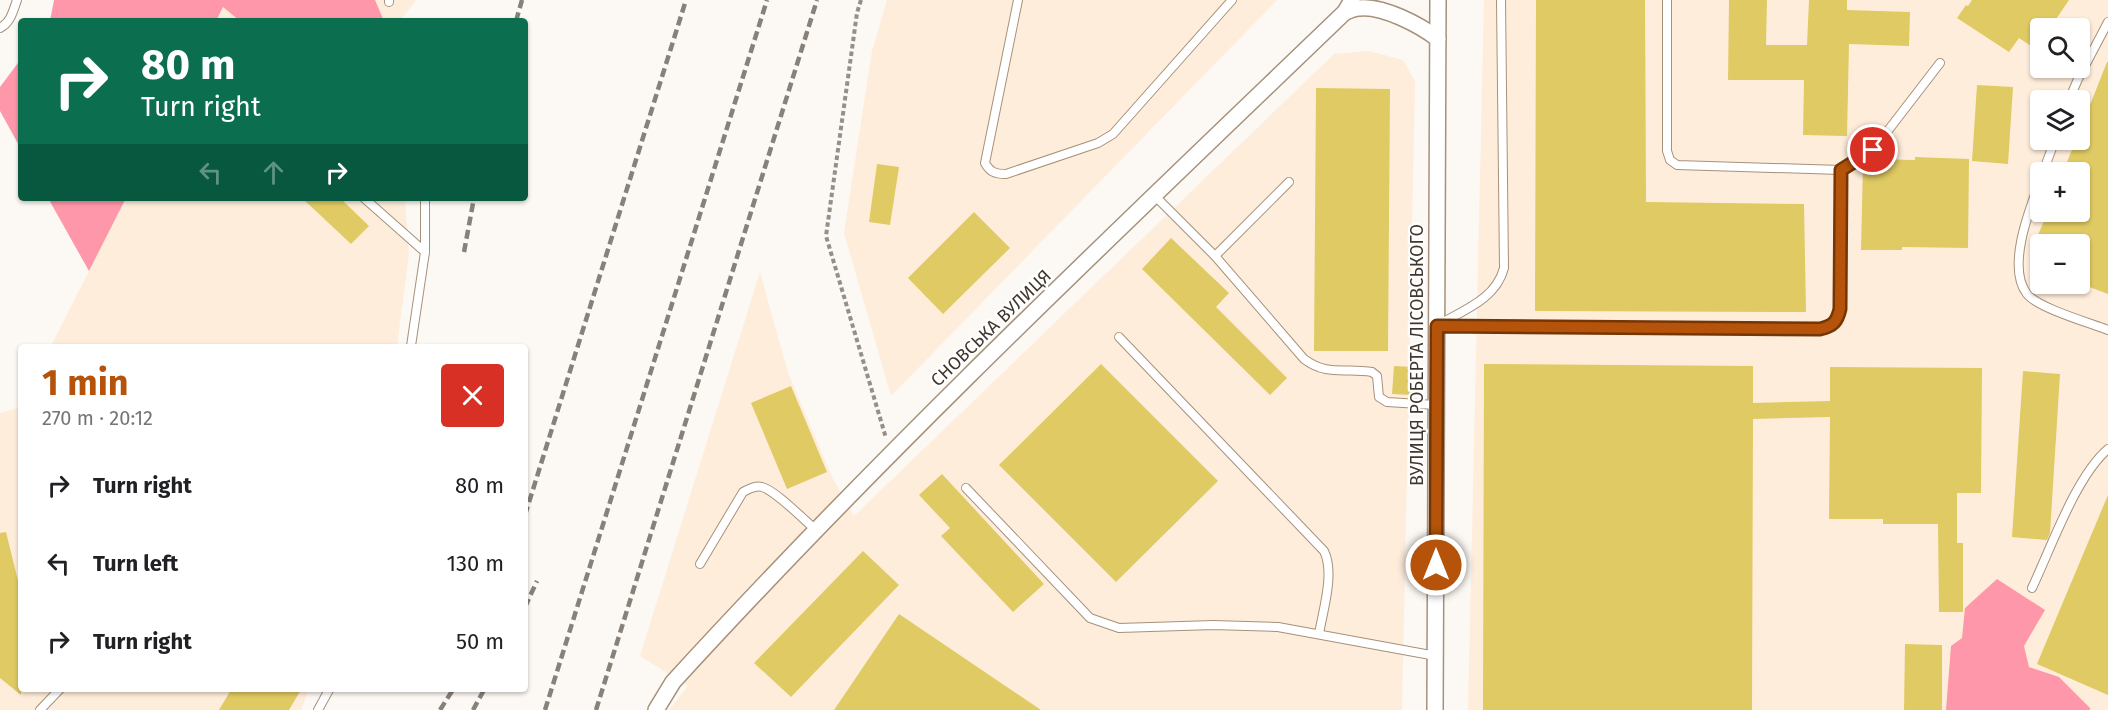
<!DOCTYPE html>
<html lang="en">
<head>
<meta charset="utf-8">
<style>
	:root { --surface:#fff; --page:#f2f2f2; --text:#202124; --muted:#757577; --accent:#b45309 }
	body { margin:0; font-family:"Fira Sans",sans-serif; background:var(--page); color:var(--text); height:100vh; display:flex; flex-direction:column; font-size:22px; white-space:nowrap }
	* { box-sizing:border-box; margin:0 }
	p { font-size:20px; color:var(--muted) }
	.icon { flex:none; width:33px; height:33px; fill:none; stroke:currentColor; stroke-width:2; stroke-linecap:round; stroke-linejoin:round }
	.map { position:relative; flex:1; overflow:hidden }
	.sheet { position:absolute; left:18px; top:344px; width:510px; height:348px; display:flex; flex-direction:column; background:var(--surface); border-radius:6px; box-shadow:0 2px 4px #0004 }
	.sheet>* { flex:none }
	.top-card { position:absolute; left:18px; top:18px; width:510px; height:183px; border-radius:6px; box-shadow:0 2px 4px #0004; background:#0b6e4f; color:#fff; overflow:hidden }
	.buttons { position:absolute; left:2030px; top:18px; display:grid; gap:12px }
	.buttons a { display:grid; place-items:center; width:60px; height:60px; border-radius:6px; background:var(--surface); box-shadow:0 2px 4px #0004; font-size:30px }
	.pin { position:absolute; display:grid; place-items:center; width:51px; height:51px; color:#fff; margin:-26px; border:3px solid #fff; border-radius:50%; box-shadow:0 2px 6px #0007 }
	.me { position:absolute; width:66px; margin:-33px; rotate:0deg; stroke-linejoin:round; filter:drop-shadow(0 0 4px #0008) }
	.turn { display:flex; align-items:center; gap:21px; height:126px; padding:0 24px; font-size:27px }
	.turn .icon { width:78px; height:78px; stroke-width:2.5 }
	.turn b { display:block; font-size:42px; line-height:51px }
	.lanes { display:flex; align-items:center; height:57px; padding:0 24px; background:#0003; justify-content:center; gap:30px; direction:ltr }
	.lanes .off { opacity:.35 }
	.round { display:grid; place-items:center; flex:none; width:63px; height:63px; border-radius:6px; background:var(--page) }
	.summary { display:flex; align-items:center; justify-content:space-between; height:102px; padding:0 24px }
	h1 { font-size:36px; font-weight:700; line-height:45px; color:var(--accent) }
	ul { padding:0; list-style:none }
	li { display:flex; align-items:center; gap:18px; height:78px; padding:0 24px }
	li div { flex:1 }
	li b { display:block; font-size:22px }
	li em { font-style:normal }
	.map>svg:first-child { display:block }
</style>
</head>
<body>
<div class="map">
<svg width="2108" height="710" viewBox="0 0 2108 710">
	<rect width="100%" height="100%" fill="#fcf8f3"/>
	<g fill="#ffeddb" fill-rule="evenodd">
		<path d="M375,0H416L400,21H384Z"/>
		<path d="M887,0H1277L891,396L844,233L872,51Z"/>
		<path d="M1484,0H2108V710H1468ZM2040,28H2079V68H2040ZM2040,100H2079V140H2040ZM2040,172H2079V212H2040ZM2040,244H2079V284H2040Z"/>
		<path d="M223,6L240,21H216Z"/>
		<path d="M1369,51L1403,60L1415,81L1402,710H669L688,686L640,656L760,272L788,373L833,479L854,516L1334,54Z"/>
		<path d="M126,198H405L409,254L397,346H51Z"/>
		<path d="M21,405V688L309,689L301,710H0V413L19,408Z"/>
	</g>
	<g fill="#fe97a9">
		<path d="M54,0H375L384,21H240L223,7L216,21H50Z"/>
		<path d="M21,59V149L0,111V87Z"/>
		<path d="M48,198H126L89,271Z"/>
		<path d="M1997,579L2045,610L2024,646L2029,667L2059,677L2090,708V710H1946L1951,646L1962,638L1965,608Z"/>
	</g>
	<g fill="#e0ca63">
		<path d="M1536,0H1645L1646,202L1804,204L1806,312L1535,311Z"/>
		<path d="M1729,0H1767L1766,45H1807L1809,0H1847V10L1910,12L1909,46L1849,44L1847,136L1803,135L1804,80H1728Z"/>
		<path d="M1972,0H2069L2050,28H2040V52L2019,38L2009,52L1957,18L1966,5L1968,6Z"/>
		<path d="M2107,62H2108V294L2079,283V244H2034L2048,212H2079V172H2063L2076,140H2079V133Z"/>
		<path d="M1977,85L2013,87L2008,164L1972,161Z"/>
		<path d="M1316,88L1390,89L1388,351H1314Z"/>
		<path d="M1915,157L1969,159L1968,248L1902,247V250H1861L1863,164L1870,159L1915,160Z"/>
		<path d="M877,164L899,167L890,225L869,222Z"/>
		<path d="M302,198H340L369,226L351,244Z"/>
		<path d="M974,212L1010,248L943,314L908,278Z"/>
		<path d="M1171,238L1229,293L1216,307L1287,378L1270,395L1142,269Z"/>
		<path d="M1101,364L1218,481L1116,582L999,465Z"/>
		<path d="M1484,364L1753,366V403L1830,401V367L1982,368L1981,493H1957V543H1963V612H1939L1938,524H1883V519H1829L1830,417L1753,419L1752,710H1483Z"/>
		<path d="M1394,366L1413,367L1412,395L1392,394Z"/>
		<path d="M2023,371L2060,374L2050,533L2047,540L2012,537Z"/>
		<path d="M791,386L827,472L787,489L751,403Z"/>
		<path d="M942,474L1044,584L1013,612L941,536L950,528L919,495Z"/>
		<path d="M2108,495V695L2037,664Z"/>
		<path d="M6,532L21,593V695L0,678V533Z"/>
		<path d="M863,551L899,585L791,697L754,663Z"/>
		<path d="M899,614L1041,710H834Z"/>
		<path d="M1905,644L1942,645V710H1904Z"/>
		<path d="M232,688H302L289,710H219Z"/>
	</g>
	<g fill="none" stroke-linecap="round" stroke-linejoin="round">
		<g stroke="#a6917b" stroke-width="10">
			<g id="lane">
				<path d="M389,0V2"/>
				<path d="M1018,0L985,163C990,172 995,174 1006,174L1098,143L1113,134L1232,0"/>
				<path d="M1667,0V151L1670,160L1677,165L1841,170L1873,150L1940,63"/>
				<path d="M0,28C11,22 13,11 17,0"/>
				<path d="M2069,100L2078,79L2108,22"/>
				<path d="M2043,172L2055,140"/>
				<path d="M2040,181C2030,208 2006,267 2027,294C2038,308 2090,323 2108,330"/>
				<path d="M1154,195L1215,256L1304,359C1328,377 1346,367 1372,372L1377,376L1379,397L1387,402L1436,405"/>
				<path d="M364,198L425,252"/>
				<path d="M1215,256L1289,182"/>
				<path d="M1438,325C1464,310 1496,299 1504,268L1501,0"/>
				<path d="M1437,326L1820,329C1833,326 1837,322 1840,309L1841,170"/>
				<path d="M1119,337L1324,551C1335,573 1323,610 1319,634"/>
				<path d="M411,346L425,252V198"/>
				<path d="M966,488L1090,618L1119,628L1213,625L1278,627L1436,656"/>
				<path d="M700,564L743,492C749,489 755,485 762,487C775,490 804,520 816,530"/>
				<path d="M2032,588C2051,548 2076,476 2108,449"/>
				<path d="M40,710L61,688"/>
				<path d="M318,710L330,688"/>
			</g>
		</g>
		<g stroke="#a6917b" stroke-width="18">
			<g id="street">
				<path d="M1345,12C1349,11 1354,8 1359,8C1382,5 1420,25 1438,39"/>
				<path d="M656,710L673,682C886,449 1117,231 1345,12L1352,0"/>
				<path d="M1435,710L1438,0"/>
			</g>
		</g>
		<path stroke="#958f88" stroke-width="4" stroke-dasharray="4.5 3" stroke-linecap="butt" d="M861,0L857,13L826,236L886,438"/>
		<use href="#lane" stroke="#fff" stroke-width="8"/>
		<use href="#street" stroke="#fff" stroke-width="15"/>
		<g stroke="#888179" stroke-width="4.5" stroke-dasharray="9 4.5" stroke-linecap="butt">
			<path d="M516,21L522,0"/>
			<path d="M464,252L474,198"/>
			<path d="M525,515L686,0"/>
			<path d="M525,607L537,581"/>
			<path d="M440,710L454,688"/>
			<path d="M473,710L485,688"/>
			<path d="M545,710L767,0"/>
			<path d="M596,710L817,0"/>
		</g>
	</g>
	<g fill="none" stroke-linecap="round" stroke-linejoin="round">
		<g stroke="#753606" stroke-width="15">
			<path id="route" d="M1436,565L1437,326L1820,329C1833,326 1837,322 1840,309L1841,170L1873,150"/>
		</g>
		<use href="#route" stroke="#b45309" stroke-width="10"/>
	</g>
	<g text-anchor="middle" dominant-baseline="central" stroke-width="4.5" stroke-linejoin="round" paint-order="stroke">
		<g font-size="18" fill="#40372e" stroke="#fff">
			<text transform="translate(991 328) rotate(-44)">СНОВСЬКА ВУЛИЦЯ</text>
			<text transform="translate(1417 355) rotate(-90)">ВУЛИЦЯ РОБЕРТА ЛІСОВСЬКОГО</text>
		</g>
	</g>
</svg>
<div class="buttons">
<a><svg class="icon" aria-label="search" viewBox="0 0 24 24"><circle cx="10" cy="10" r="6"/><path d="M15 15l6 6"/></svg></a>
<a><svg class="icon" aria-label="layers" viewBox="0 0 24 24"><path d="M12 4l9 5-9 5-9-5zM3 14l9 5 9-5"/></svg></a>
<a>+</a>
<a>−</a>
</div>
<div class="pin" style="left:1873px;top:150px;background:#d93025"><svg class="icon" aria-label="arrive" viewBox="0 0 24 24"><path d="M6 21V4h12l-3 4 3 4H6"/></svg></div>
<svg class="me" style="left:1436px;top:565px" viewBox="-20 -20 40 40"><circle r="17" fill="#b45309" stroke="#fff" stroke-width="3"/><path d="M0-11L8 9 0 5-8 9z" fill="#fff"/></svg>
<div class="top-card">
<div class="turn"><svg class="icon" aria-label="right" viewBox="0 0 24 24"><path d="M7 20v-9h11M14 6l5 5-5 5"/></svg><div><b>80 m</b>Turn right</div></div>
<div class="lanes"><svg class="icon off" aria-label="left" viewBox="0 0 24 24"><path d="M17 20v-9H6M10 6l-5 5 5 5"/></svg><svg class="icon off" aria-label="ahead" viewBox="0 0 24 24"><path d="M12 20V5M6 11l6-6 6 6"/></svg><svg class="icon" aria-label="right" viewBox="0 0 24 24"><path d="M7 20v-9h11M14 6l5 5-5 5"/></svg></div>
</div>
<section class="sheet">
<div class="summary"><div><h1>1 min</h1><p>270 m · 20:12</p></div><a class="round" style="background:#d93025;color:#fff"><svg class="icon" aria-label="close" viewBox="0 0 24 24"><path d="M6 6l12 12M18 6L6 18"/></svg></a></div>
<ul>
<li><svg class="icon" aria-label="right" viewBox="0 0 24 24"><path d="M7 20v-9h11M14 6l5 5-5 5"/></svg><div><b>Turn right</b></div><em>80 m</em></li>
<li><svg class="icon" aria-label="left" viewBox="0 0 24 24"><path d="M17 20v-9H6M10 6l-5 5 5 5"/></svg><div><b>Turn left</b></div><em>130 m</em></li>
<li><svg class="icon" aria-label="right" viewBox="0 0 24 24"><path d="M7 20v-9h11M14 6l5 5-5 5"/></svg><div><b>Turn right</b></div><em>50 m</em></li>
</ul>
</section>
</div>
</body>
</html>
